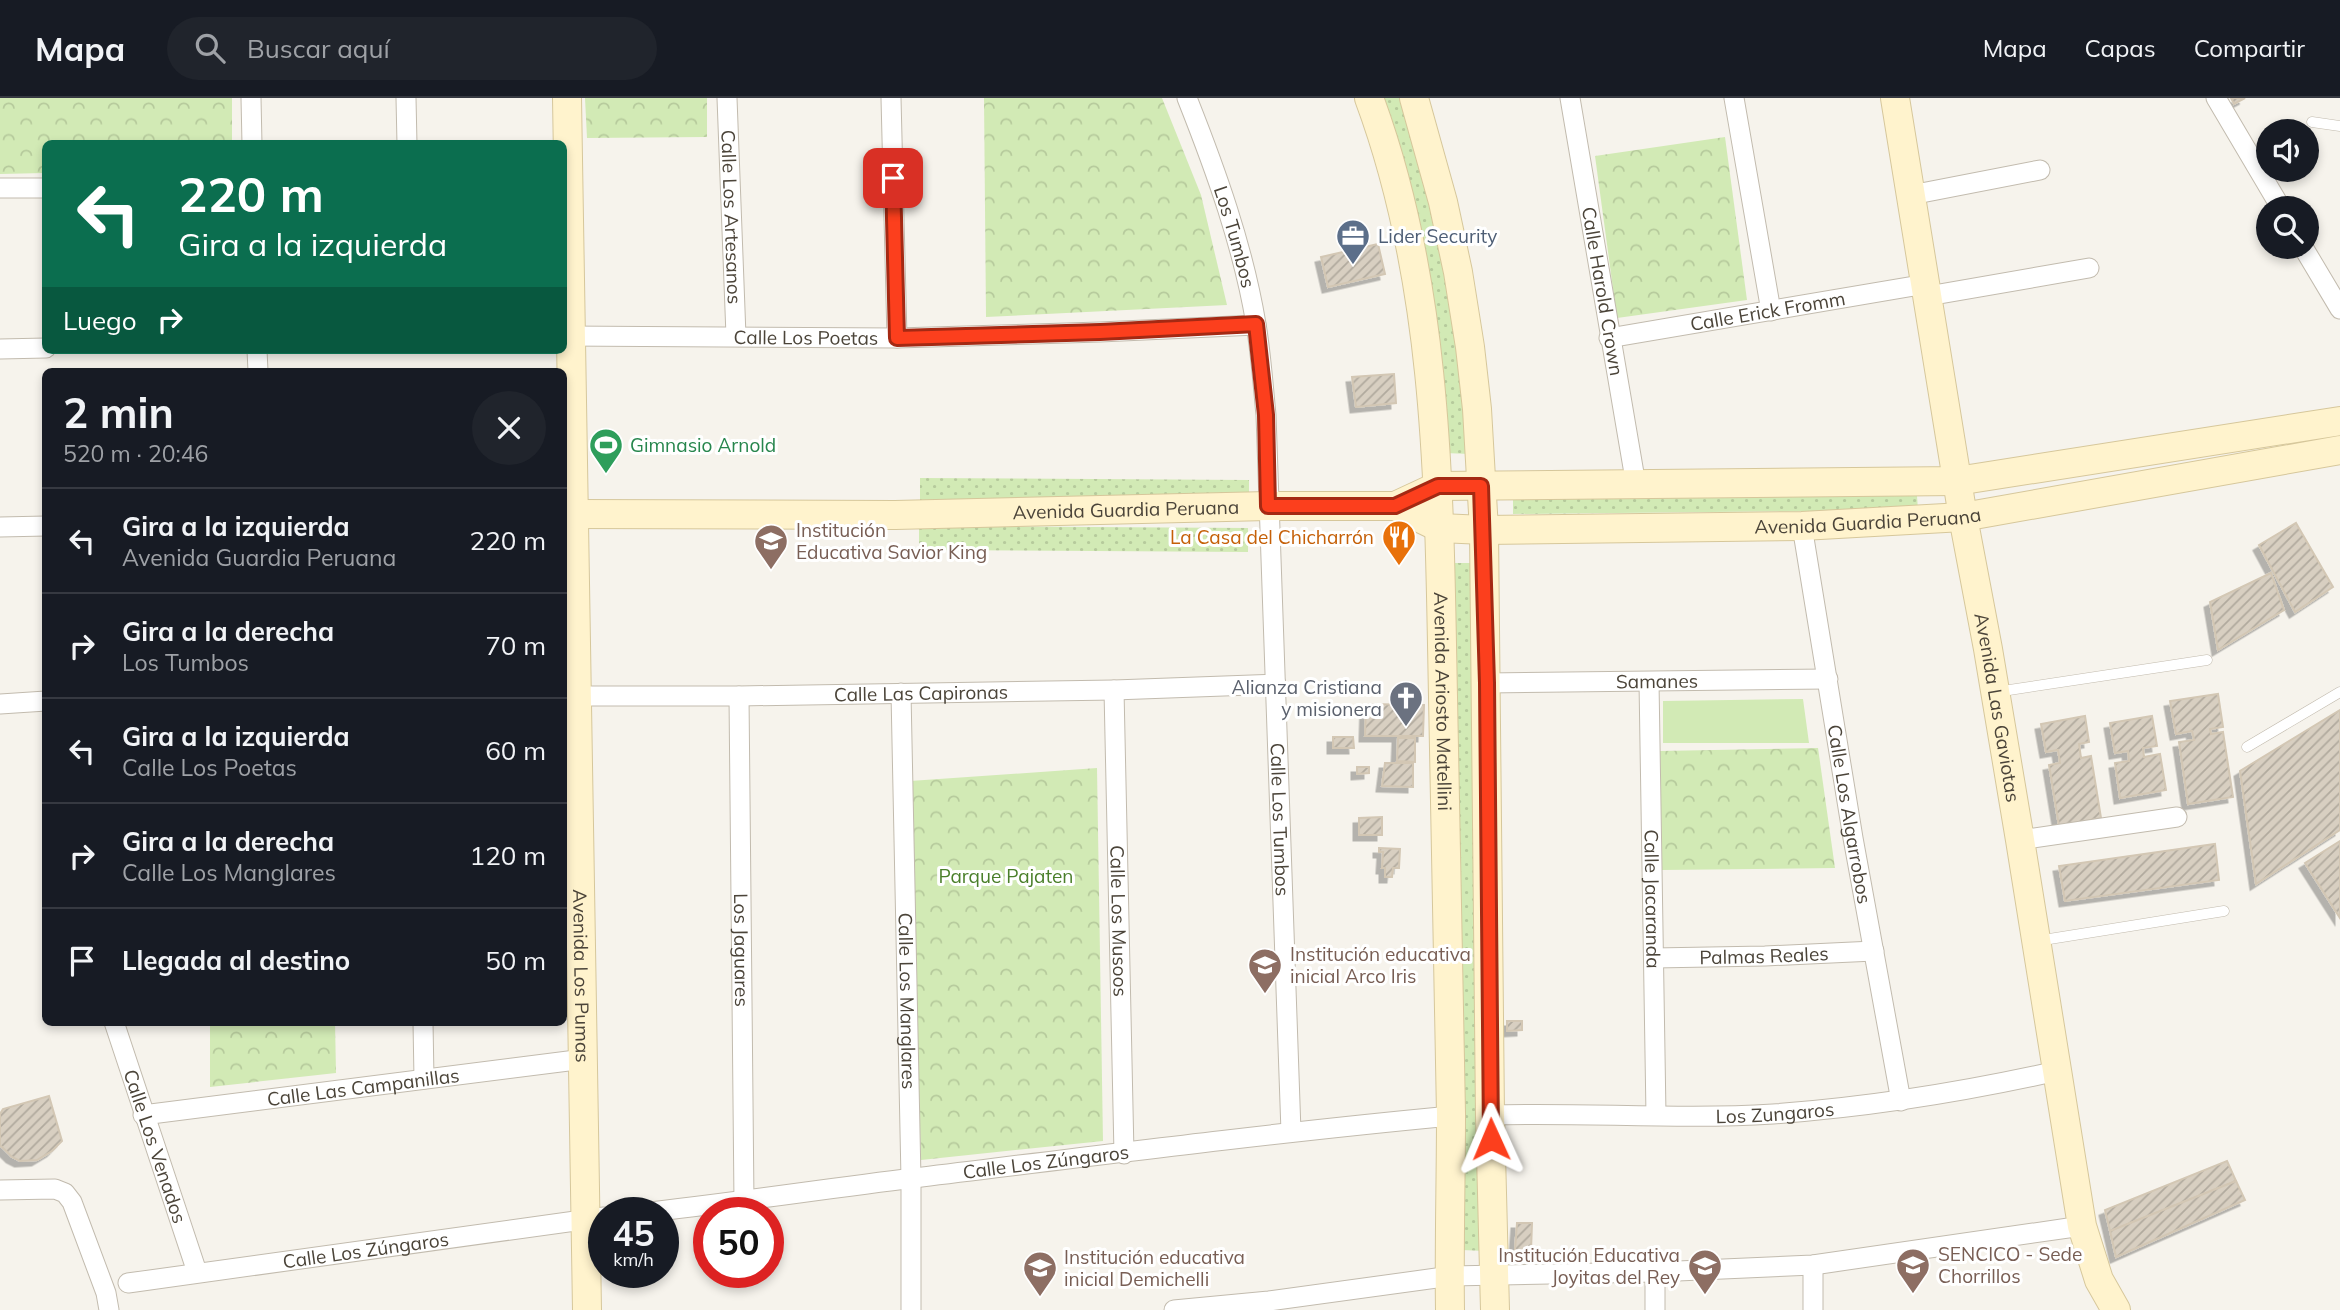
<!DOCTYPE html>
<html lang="es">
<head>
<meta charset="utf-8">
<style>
	:root { --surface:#171b24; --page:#20242c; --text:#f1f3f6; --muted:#9ea1a6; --line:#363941 }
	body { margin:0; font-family:Mulish,sans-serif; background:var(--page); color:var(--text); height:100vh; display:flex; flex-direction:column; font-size:26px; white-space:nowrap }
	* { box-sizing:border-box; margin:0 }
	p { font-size:23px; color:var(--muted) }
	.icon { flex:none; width:38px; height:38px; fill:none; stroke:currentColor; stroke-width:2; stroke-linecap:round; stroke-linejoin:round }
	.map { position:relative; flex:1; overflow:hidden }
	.details { position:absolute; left:42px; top:270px; width:525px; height:658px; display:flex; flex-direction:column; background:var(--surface); border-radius:10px; box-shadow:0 4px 10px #0003 }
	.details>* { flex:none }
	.banner { position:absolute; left:42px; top:42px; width:525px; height:214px; border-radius:10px; box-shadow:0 4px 10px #0003; background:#0b6e4f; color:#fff; overflow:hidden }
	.tools { position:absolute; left:2256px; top:21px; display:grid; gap:14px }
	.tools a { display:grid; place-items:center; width:63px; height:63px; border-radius:50%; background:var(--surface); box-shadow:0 4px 10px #0003; font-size:35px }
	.speed { position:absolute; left:588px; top:1099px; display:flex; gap:14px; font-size:35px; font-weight:700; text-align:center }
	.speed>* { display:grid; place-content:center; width:91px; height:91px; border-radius:50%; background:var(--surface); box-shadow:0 4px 10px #0003; line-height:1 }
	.speed small { font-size:18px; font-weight:400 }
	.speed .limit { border:10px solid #d22; background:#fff; color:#111 }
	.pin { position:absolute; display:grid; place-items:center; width:60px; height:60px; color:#fff; margin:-30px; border-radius:14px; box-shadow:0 4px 10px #0006 }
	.me { position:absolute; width:77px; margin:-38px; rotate:359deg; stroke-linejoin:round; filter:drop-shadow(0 0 5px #0008) }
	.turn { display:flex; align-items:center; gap:24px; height:147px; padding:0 21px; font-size:32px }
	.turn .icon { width:91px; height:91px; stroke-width:2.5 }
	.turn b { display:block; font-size:49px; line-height:60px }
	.then { display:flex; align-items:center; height:66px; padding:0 21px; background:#0003; gap:14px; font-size:26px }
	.round { display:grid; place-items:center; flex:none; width:74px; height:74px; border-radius:37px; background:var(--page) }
	.overview { display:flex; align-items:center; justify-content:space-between; height:119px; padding:0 21px }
	h1 { font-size:42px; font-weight:700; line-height:52px }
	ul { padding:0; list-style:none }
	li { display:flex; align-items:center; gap:21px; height:105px; padding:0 21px; border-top:2px solid var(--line) }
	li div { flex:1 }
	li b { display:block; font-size:26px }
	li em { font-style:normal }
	header { display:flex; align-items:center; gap:42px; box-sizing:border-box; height:98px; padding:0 35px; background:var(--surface); border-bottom:2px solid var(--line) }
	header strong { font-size:33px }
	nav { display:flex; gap:38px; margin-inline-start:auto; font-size:24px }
	.search { width:490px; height:63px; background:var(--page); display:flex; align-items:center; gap:18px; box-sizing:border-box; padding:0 24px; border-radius:38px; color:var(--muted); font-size:26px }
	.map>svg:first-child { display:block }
</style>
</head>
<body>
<header>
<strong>Mapa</strong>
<div class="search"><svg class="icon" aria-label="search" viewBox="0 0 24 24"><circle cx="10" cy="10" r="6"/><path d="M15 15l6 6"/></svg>Buscar aquí</div>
<nav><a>Mapa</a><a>Capas</a><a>Compartir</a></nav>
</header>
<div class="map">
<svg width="2340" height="1212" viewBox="0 0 2340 1212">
	<defs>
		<pattern id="grass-dots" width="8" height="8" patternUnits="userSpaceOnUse" patternTransform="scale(1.75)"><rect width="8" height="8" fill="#d2eab5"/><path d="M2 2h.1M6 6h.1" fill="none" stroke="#b6ca9c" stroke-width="1.8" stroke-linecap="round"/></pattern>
		<pattern id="park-crowns" width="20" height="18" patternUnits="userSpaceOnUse" patternTransform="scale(1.75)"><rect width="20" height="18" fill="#d2eab5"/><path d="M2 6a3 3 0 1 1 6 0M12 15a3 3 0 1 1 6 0" fill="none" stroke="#b6ca9c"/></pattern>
		<pattern id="building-hatch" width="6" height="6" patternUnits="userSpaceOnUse" patternTransform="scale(1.75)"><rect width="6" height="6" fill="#d8cfc1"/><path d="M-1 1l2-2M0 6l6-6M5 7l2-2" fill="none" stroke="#b1aa9e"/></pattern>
		<filter id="shadow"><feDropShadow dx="-5.5" dy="5.5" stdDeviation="0" flood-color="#0004"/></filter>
	</defs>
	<rect width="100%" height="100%" fill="#f6f3ec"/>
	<g fill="url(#grass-dots)">
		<path d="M1379,0H1405L1446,161L1470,356L1444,355Z"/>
		<path d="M920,380L1249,382V406L920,405Z"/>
		<path d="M1513,396L1917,398L1918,412L1513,416Z"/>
		<path d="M919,428L1248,430V454L919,452Z"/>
		<path d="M1449,465H1473L1485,1153L1461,1152Z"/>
	</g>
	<g fill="url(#park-crowns)">
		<path d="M0,0H232V45L46,46L45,75L0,76Z"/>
		<path d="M585,0H707V39L587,40Z"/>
		<path d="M984,0H1162L1201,97L1227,207L986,219Z"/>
		<path d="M1725,39L1747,202L1617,220L1595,58Z"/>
		<path d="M1818,650L1835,770L1662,772L1660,653Z"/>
		<path d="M1097,670L1103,1043L921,1062L910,683Z"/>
		<path d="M210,924H335L336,975L210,989Z"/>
	</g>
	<path fill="#d2eab5" d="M1803,601L1809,645H1663V603Z"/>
	<g fill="url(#building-hatch)" stroke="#d3c7b4" stroke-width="2" filter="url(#shadow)">
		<path d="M2231,0H2245L2234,6Z"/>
		<path d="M1378,146L1385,176L1328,189L1321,159Z"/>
		<path d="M1394,276L1396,305L1356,309L1352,279Z"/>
		<path d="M2296,425L2333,489L2295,514L2259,447Z"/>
		<path d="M2271,475L2284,512L2218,552L2210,504Z"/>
		<path d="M2218,596L2223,629L2210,631L2211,636L2223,634L2233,699L2188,706L2179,644L2194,642L2192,633L2176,636L2170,603Z"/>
		<path d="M1366,606L1424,607L1423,638H1365Z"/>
		<path d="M2340,612V732L2256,786L2240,673Z"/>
		<path d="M2085,618L2089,644L2079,646L2081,660L2091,658L2101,720L2059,728L2049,667L2060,665L2058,652L2046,654L2041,626Z"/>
		<path d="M2152,618L2157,648L2143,650L2144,659L2160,656L2166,692L2120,700L2115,665L2129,663L2128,653L2115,655L2110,625Z"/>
		<path d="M1333,639H1353L1354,650H1333Z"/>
		<path d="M1398,640H1415V664L1397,663Z"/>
		<path d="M1385,665H1413V689L1382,688Z"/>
		<path d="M1357,669H1369V675L1357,676Z"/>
		<path d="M1382,719V737H1359V720Z"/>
		<path d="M2340,743V820L2305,765Z"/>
		<path d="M2215,746L2219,782L2065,803L2059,768Z"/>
		<path d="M1379,750L1400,751L1399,770H1393L1392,779H1385V770H1382L1383,754H1379Z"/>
		<path d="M1507,923H1522V932L1507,933Z"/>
		<path d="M49,998L62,1043L52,1053L37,1062L20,1063L12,1059L0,1047V1016L3,1011Z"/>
		<path d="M2227,1063L2236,1083L2110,1133L2105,1112Z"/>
		<path d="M2236,1083L2245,1102L2116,1159L2110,1133Z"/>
		<path d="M1517,1125H1532L1531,1153L1515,1152Z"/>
	</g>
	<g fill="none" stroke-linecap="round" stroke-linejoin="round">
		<g stroke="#c2bbae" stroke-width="11">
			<g id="lane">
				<path d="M2312,24L2340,28"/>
				<path d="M1996,594L2207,562"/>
				<path d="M2247,649L2340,594"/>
				<path d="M2037,843L2224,813"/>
			</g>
		</g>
		<g stroke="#c2bbae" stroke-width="21">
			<g id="street">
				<path d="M251,0L252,46"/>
				<path d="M406,0L407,46"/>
				<path id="s1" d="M727,0L736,238"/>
				<path d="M891,0L897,240"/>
				<path id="s2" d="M1187,0C1216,73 1243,148 1256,226C1261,256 1263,286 1266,317L1291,1034"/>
				<path id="s3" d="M1570,0L1636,387"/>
				<path d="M1734,0L1771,213"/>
				<path d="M2216,0L2281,110"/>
				<path d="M0,90H46"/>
				<path d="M1911,97L2040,72"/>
				<path d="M2303,149L2340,211"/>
				<path d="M1928,198L2089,170"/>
				<path id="s4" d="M564,238L897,240L1100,234L1256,227"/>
				<path id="s5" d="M1609,240L1926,186"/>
				<path d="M0,251L46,250"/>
				<path d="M257,252L258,273"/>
				<path id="s6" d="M1802,428L1853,740L1901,1003"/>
				<path d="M0,429L46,428"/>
				<path id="s7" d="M1649,584L1656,1017"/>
				<path id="s8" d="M1487,585L1828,581"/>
				<path id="s9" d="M1114,592L1124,1056"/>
				<path id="s10" d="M901,595L911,1081V1212"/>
				<path id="s11" d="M567,598H739L1114,592L1276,586"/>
				<path id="s12" d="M739,598L744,1104"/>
				<path d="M0,606L46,603"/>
				<path d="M2020,742L2177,719"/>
				<path id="s13" d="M1654,860L1765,858L1874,853"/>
				<path id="s14" d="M114,924L197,1174"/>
				<path d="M423,924L424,981"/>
				<path id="s15" d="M143,1017L584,961"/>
				<path id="s16" d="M1490,1017C1584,1014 1679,1022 1773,1016C1869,1009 1963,994 2057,973"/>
				<path d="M0,1092L55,1091L65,1095L72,1104L106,1195L109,1212"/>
				<path id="s17" d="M641,1115C732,1105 823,1091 914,1080C1093,1058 1271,1035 1451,1018"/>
				<path d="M1813,1167V1212"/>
				<path d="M1655,1174V1212"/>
				<path id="s18" d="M128,1185L604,1119"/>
				<path d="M1174,1212L1269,1203L1451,1178L1655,1174L1813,1167L2082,1128"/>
			</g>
		</g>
		<g stroke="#d6c79b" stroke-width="30">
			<g id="secondary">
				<path id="s19" d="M567,0L587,1212"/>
				<path id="s20" d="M1369,0C1440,191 1439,398 1443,599C1445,738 1449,877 1451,1016C1451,1081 1449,1147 1450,1212"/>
				<path d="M1414,0L1443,104L1458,174L1470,249L1477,311L1484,432L1490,1017L1495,1212"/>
				<path id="s21" d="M1895,0L1963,419L1988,551L2020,742L2082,1128L2099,1182L2116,1212"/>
				<path id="s22" d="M1395,408L1440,430L1484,432L1802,428L1963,419L2340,352"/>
				<path id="s23" d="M573,416L895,417L1268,408H1395L1438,388L1957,383L2340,323"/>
			</g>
		</g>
		<use href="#lane" stroke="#fff" stroke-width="10"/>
		<use href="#street" stroke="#fff" stroke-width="19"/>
		<use href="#secondary" stroke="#fff3cd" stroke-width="28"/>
	</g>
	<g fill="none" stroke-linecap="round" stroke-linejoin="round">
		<g stroke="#a42913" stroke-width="18">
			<path id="route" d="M893,80L897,240L1100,234L1256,226L1266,317L1268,408H1395L1438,388H1481L1487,585L1491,1041"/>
		</g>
		<use href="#route" stroke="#fc3f1d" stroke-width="12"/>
	</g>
	<defs>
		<g id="office-pin" transform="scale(1.75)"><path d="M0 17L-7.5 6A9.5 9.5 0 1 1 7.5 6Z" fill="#5c6f8a" stroke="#fff"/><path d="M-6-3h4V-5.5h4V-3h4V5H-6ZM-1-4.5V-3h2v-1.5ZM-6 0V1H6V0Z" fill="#fff"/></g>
		<g id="stadium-pin" transform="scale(1.75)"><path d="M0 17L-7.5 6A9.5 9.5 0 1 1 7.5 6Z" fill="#2e9e5b" stroke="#fff"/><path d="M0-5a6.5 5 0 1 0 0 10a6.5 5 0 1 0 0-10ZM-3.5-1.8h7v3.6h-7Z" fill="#fff"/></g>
		<g id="restaurant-pin" transform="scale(1.75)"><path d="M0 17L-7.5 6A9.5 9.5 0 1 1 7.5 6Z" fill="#e8710a" stroke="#fff"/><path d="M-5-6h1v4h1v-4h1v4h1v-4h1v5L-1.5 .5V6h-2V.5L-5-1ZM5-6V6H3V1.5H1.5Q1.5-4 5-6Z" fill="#fff"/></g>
		<g id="school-pin" transform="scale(1.75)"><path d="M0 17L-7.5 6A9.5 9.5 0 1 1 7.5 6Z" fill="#8d6e63" stroke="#fff"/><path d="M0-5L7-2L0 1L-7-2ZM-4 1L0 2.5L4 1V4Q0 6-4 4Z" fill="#fff"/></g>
		<g id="church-pin" transform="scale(1.75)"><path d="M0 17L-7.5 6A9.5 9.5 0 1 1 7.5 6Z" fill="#6b7280" stroke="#fff"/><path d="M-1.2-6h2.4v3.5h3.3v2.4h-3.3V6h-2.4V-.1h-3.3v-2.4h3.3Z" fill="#fff"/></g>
		<g id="university-pin" transform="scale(1.75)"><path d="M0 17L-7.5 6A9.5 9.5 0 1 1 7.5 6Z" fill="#8d6e63" stroke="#fff"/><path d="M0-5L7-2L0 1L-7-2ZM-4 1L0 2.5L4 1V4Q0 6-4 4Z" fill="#fff"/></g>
	</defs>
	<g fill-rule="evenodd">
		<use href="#office-pin" x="1353" y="138"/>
		<use href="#stadium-pin" x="606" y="347"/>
		<use href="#restaurant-pin" x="1399" y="439"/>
		<use href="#school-pin" x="771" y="443"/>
		<use href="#church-pin" x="1406" y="600"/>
		<use href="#school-pin" x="1265" y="867"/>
		<use href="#university-pin" x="1913" y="1167"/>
		<use href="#school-pin" x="1705" y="1168"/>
		<use href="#school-pin" x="1040" y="1170"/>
	</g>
	<g text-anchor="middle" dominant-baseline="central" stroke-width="6" stroke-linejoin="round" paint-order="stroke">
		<g font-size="19" fill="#4b4439" stroke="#fff">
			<text stroke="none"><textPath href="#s1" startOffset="119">Calle Los Artesanos</textPath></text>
			<text stroke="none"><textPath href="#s2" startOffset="147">Los Tumbos</textPath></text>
			<text stroke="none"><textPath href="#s3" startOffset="196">Calle Harold Crown</textPath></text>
			<text stroke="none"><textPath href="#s5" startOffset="161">Calle Erick Fromm</textPath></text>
			<text stroke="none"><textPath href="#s4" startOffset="242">Calle Los Poetas</textPath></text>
			<text stroke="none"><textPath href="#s23" startOffset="553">Avenida Guardia Peruana</textPath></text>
			<text stroke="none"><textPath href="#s22" startOffset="478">Avenida Guardia Peruana</textPath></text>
			<text stroke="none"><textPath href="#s8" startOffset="170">Samanes</textPath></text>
			<text stroke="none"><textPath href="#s11" startOffset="354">Calle Las Capironas</textPath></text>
			<text stroke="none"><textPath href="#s20" startOffset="611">Avenida Ariosto Matellini</textPath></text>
			<text stroke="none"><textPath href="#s21" startOffset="618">Avenida Las Gaviotas</textPath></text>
			<text stroke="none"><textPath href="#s6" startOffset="292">Calle Los Algarrobos</textPath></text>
			<text stroke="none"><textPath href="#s2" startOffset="733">Calle Los Tumbos</textPath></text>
			<text stroke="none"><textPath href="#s7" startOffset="217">Calle Jacaranda</textPath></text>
			<text stroke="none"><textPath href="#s9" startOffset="231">Calle Los Musoos</textPath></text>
			<text stroke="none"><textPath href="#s12" startOffset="254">Los Jaguares</textPath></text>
			<text stroke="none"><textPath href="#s13" startOffset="110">Palmas Reales</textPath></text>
			<text stroke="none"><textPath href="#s19" startOffset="878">Avenida Los Pumas</textPath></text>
			<text stroke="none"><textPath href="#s10" startOffset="308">Calle Los Manglares</textPath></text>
			<text stroke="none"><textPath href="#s15" startOffset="222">Calle Las Campanillas</textPath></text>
			<text stroke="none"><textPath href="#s16" startOffset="285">Los Zungaros</textPath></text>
			<text stroke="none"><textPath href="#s14" startOffset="131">Calle Los Venados</textPath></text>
			<text stroke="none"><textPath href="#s17" startOffset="408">Calle Los Zúngaros</textPath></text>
			<text stroke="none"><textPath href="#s18" startOffset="240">Calle Los Zúngaros</textPath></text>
		</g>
		<g font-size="19" fill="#4e5e75" stroke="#fff" text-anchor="start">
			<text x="1378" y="138">Lider Security</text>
		</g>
		<g font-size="19" fill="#27864d" stroke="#fff" text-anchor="start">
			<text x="630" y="347">Gimnasio Arnold</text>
		</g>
		<g font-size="19" fill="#785e54" stroke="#fff" text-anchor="start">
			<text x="796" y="432">Institución<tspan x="796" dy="22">Educativa Savior King</tspan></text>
			<text x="1290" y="856">Institución educativa<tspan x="1290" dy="22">inicial Arco Iris</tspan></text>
			<text x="1938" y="1156">SENCICO - Sede<tspan x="1938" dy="22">Chorrillos</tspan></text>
			<text x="1680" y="1157" text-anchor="end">Institución Educativa<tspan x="1680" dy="22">Joyitas del Rey</tspan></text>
			<text x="1064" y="1159">Institución educativa<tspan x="1064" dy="22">inicial Demichelli</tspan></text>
		</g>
		<g font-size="19" fill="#c56008" stroke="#fff" text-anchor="end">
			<text x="1374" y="439">La Casa del Chicharrón</text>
		</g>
		<g font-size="19" fill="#5b616d" stroke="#fff" text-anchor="end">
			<text x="1382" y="589">Alianza Cristiana<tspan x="1382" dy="22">y misionera</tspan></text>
		</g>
		<g font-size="19" fill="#4a7f2a" stroke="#fff">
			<text x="1006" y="778">Parque Pajaten</text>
		</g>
	</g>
</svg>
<div class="tools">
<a><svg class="icon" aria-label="sound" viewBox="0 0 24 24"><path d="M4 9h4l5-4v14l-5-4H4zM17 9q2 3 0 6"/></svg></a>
<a><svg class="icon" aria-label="search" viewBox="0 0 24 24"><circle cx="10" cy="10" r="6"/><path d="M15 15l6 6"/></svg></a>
</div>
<div class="speed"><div>45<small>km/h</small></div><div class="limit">50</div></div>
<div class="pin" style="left:893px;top:80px;background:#d93025"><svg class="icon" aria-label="arrive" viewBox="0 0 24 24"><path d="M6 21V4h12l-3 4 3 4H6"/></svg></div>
<svg class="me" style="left:1491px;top:1041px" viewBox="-20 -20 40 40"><path d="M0-17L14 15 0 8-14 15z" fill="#fc3f1d" stroke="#fff" stroke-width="4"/></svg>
<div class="banner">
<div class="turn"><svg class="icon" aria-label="left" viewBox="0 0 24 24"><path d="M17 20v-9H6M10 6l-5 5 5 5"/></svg><div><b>220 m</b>Gira a la izquierda</div></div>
<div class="then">Luego<svg class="icon" aria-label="right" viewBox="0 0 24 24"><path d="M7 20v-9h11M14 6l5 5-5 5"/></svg></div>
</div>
<section class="details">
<div class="overview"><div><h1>2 min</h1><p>520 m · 20:46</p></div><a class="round"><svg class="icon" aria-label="close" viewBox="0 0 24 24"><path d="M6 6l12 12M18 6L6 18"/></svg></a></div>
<ul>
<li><svg class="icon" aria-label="left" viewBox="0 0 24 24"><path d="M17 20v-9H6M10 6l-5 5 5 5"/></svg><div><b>Gira a la izquierda</b><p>Avenida Guardia Peruana</p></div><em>220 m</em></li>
<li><svg class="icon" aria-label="right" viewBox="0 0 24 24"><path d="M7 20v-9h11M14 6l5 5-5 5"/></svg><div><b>Gira a la derecha</b><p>Los Tumbos</p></div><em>70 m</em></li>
<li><svg class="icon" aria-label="left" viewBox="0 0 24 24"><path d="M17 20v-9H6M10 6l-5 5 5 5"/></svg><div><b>Gira a la izquierda</b><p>Calle Los Poetas</p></div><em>60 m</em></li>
<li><svg class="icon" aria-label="right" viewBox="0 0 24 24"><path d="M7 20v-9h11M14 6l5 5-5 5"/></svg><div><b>Gira a la derecha</b><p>Calle Los Manglares</p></div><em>120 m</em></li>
<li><svg class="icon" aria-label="arrive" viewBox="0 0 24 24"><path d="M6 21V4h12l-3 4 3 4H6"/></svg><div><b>Llegada al destino</b></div><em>50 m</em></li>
</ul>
</section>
</div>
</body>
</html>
